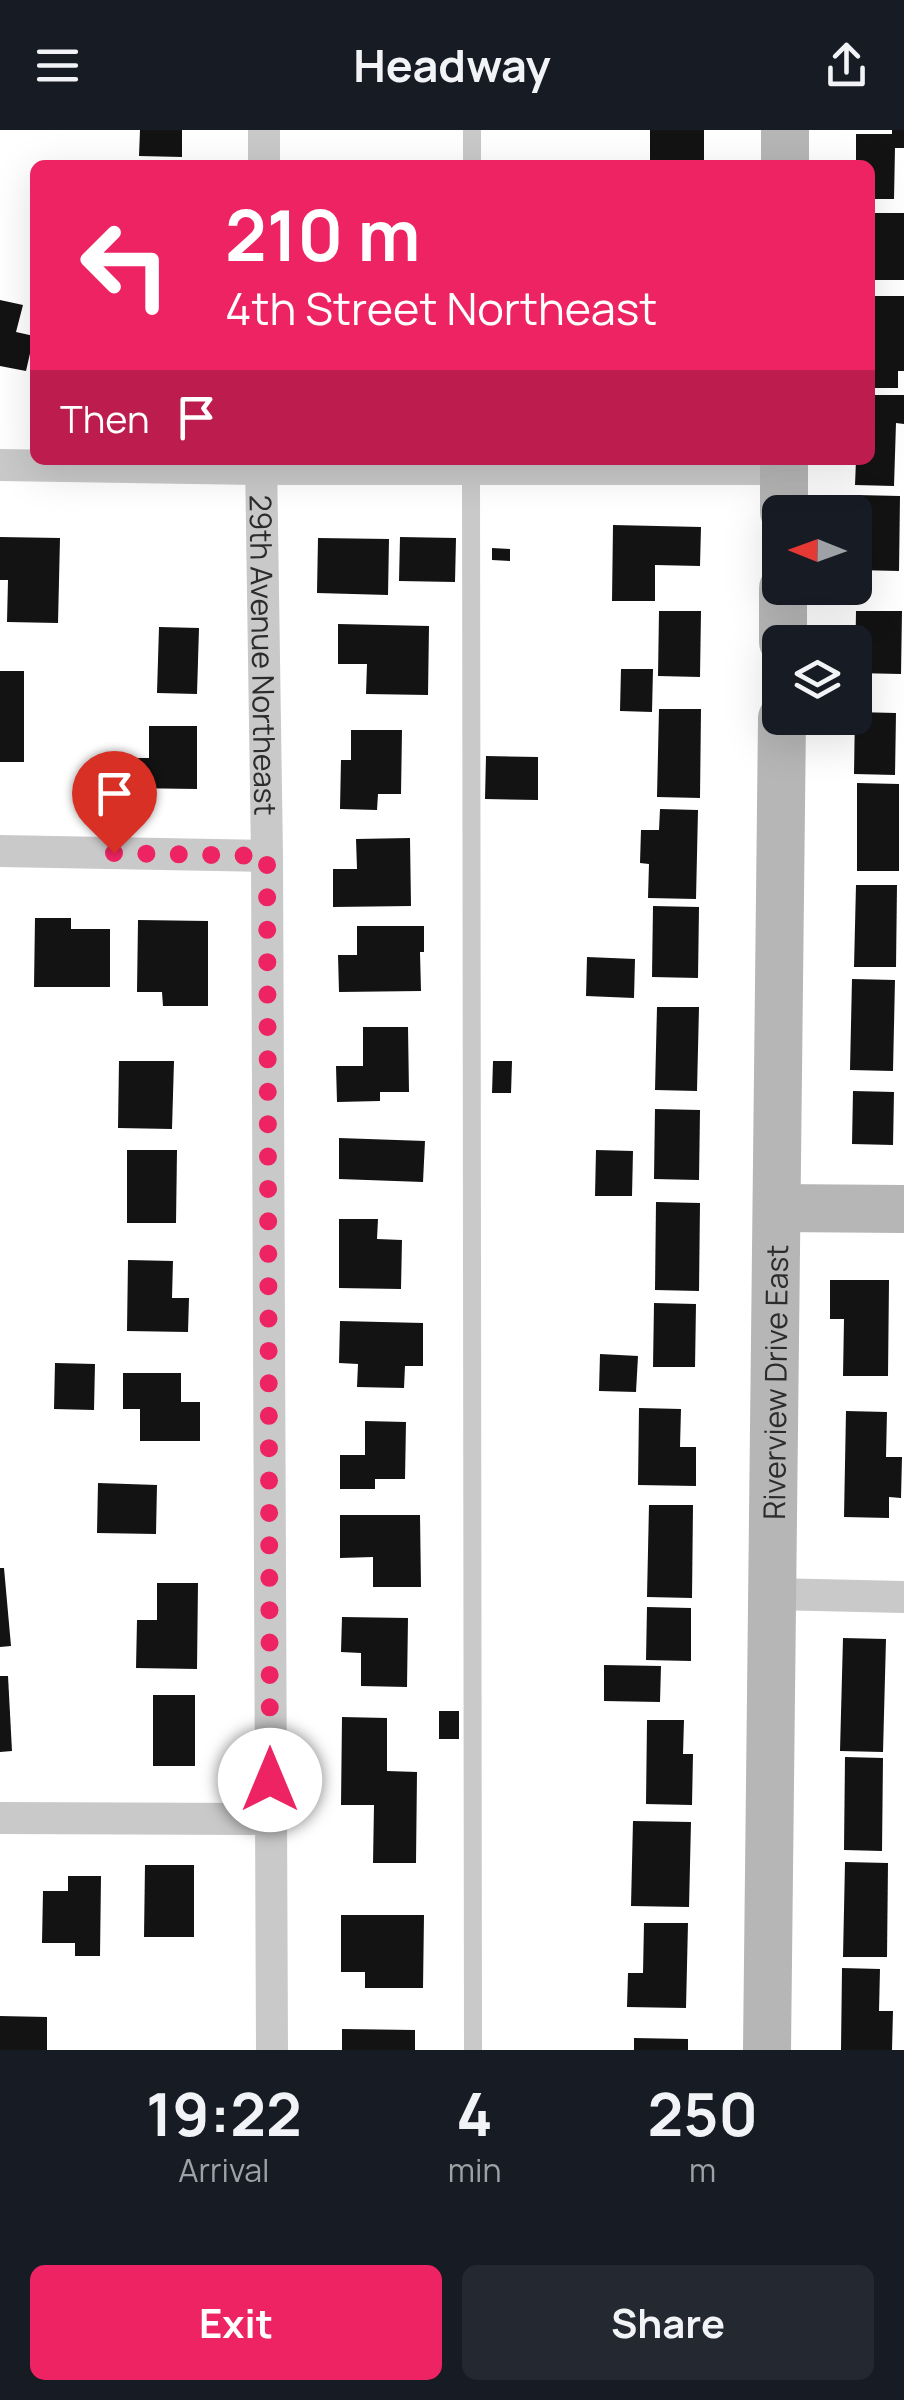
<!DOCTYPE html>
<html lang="en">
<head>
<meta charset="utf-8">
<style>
	:root { --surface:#171b24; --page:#242831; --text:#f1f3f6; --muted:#9ea1a6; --accent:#ed2363 }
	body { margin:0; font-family:Manrope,sans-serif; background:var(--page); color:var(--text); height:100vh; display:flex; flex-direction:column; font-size:38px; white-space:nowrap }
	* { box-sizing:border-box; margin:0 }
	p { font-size:32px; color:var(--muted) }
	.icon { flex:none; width:55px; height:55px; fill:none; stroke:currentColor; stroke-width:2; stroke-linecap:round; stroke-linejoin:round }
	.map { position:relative; height:1920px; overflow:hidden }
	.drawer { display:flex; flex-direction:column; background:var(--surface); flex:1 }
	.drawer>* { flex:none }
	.top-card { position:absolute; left:30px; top:30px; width:845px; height:305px; border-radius:15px; box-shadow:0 10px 40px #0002; background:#ed2363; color:#fff; overflow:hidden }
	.needle { width:65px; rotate:271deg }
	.controls { position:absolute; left:762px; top:365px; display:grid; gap:20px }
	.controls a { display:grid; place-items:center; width:110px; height:110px; border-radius:15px; background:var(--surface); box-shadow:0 10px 40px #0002; font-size:50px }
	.pin { position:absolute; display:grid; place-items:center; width:85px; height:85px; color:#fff; margin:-102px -42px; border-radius:50% 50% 50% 0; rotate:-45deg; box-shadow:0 0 10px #0007 }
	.pin .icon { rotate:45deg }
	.me { position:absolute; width:110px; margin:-55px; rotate:0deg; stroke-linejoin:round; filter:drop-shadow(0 0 8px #0008) }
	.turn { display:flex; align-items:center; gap:35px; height:210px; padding:0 30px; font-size:45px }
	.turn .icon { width:130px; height:130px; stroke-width:2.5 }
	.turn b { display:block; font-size:70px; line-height:85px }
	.then { display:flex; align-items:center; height:95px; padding:0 30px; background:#0003; gap:20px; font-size:38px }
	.eta { display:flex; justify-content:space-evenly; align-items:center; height:170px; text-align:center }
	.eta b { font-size:60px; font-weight:700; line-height:70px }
	.button { display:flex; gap:20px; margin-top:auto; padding:20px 30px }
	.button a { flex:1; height:115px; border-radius:15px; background:var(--accent); color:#fff; font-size:40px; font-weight:700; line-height:115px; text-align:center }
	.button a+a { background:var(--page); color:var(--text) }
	header { display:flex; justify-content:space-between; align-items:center; height:130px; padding:0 30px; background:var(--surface); font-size:45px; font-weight:700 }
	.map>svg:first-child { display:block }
</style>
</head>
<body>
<header><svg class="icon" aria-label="menu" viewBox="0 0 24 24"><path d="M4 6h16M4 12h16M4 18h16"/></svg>Headway<svg class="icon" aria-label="share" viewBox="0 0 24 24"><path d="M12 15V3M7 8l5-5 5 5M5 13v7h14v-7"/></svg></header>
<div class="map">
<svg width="904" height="1920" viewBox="0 0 904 1920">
	<rect width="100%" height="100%" fill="#fff"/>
	<g fill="#131313">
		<path d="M140,0H182V27L139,26Z"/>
		<path d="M650,0H704V35H660V33L650,32Z"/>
		<path d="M892,0H904V18H895L894,69H870V35H856V4H892Z"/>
		<rect x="870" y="83" width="34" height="67"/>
		<path d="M870,166H904V241H898V258H870Z"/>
		<path d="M0,170L23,175L16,202L34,206L26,241L0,236Z"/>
		<path d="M871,265H904V294L896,293L894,356L855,355L856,330H870Z"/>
		<path d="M857,365L900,366L899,441L856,440Z"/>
		<path d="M613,395L701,397L700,436L655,435V471H612Z"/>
		<path d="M0,407L60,408L58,493L7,492L8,450H0Z"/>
		<path d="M400,407L456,408L455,452L399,451Z"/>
		<path d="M318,408L389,409L388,465L317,463Z"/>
		<path d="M492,418L510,419V431L492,430Z"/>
		<path d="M659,481H701L700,547L658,546Z"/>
		<path d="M856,481H902L901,544L855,543Z"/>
		<path d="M338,494L429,496L428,565L366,564L367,534H338Z"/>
		<path d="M159,497L199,498L197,564L157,563Z"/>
		<path d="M621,539H653L652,582L620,581Z"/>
		<rect x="0" y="541" width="24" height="91"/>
		<path d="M659,579H701L700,668L657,667Z"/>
		<path d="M855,582L896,583L895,645L854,644Z"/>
		<path d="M149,596H197V659L128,658L129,628H149Z"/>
		<path d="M351,600H402L401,664H378L377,680L340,679L341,630H351Z"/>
		<path d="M486,626L538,627V670L485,669Z"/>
		<path d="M857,653L899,654V741H857Z"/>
		<path d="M660,679L698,680L696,769L648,768L649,734L640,733L641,700H659Z"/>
		<path d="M410,708L411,776L333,777V739H357L356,709Z"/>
		<path d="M856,755H897L896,837H854Z"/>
		<path d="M653,776L699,777L698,848L652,847Z"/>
		<path d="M35,788H71V799H110V857H34Z"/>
		<path d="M138,790L208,791V876H163L162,862H137Z"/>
		<path d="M357,796H424V822H420L421,861L339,862L338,825H357Z"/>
		<path d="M587,827L635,829L634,868L586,866Z"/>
		<path d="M852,849L895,850L893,941L850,940Z"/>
		<path d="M657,877H699L697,961L655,960Z"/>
		<path d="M363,897H408L409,962H380V971L337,972L336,936H363Z"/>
		<path d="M119,931H174L172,999L118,998Z"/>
		<path d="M493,931H512L511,963H492Z"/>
		<path d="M853,961L894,962L893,1015L852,1014Z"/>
		<path d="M655,979L700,980L699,1050L654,1049Z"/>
		<path d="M339,1008L425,1011L423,1052L339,1049Z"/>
		<path d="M127,1020H177L176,1093H127Z"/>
		<path d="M596,1020L633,1021L632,1066H595Z"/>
		<path d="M656,1072L700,1073L699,1161L655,1160Z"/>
		<path d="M339,1089H378L377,1109L402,1110L401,1159L339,1158Z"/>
		<path d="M128,1130L173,1131L172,1168H189L188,1202L127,1201Z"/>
		<path d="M830,1150H889L888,1246H843L844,1189H830Z"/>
		<path d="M654,1173L696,1174L695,1237H653Z"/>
		<path d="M340,1191L423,1193V1236H405L404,1258L357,1257L358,1234L339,1233Z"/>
		<path d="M600,1224L638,1226L636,1262L599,1261Z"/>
		<path d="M55,1233L95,1234L94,1280L54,1279Z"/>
		<path d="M123,1243H181V1272H200V1311H140V1279H123Z"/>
		<path d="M639,1278L681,1279L680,1317H696V1356L638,1355Z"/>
		<path d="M846,1281L887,1282L886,1327H902L901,1368L889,1367V1388L844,1387Z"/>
		<path d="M365,1291L406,1292L405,1349H375V1359H340V1325H365Z"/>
		<path d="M98,1353L157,1355L156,1404L97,1403Z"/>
		<path d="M649,1375H693L692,1468L647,1467Z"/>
		<path d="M340,1385H420L421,1457H373V1427L340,1428Z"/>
		<path d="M0,1438H4L11,1516L0,1517Z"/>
		<path d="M157,1453H198L197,1539L136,1538L137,1490H157Z"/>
		<path d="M647,1477L691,1478V1531L646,1530Z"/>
		<path d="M342,1487L408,1488L407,1557L361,1556V1523L341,1522Z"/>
		<path d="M843,1508L886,1509L883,1622L840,1621Z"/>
		<path d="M604,1535L661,1536L660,1572L604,1571Z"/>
		<path d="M0,1546H8L12,1621L0,1622Z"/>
		<rect x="153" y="1565" width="42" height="71"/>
		<rect x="439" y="1581" width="20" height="28"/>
		<path d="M342,1587L387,1588V1641L417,1642L416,1733H373L374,1675H341Z"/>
		<path d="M647,1590H684L683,1624H693L692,1675L646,1674Z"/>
		<path d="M845,1627L883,1628L882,1721L844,1720Z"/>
		<path d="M633,1691L691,1692L689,1777L631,1776Z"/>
		<path d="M845,1732L888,1733L887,1827H843Z"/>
		<path d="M145,1735H194V1807H144Z"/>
		<path d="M68,1746H101L100,1826H75V1813H42L43,1761H68Z"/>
		<path d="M341,1785H424L423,1858H365V1842H341Z"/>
		<path d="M644,1793H688L686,1878L627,1877L628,1843H643Z"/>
		<path d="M842,1838L880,1839L879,1881H893L892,1920H841Z"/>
		<path d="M0,1886L47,1887V1920H0Z"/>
		<path d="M342,1899L415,1900V1920H342Z"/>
		<path d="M634,1908L688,1909V1920H634Z"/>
	</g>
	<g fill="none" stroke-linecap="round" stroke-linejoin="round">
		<g stroke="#c9c9c9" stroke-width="18">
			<path d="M472,35V0"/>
			<path d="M471,336L473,1920"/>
		</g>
		<g stroke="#c9c9c9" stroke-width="32">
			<path d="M264,35V0"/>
			<path id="s1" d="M261,330L267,726L272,1920"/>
			<path d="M0,335L261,339H784"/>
			<path d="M0,721L267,726"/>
			<path d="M772,1464L904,1467"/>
			<path d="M0,1688L270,1689"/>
		</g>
		<g stroke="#b6b6b6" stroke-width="48">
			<path d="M785,35V0"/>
			<path d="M784,382V330"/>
			<path d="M783,512V458"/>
			<path d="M777,1078L904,1079"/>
			<path id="s2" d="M767,1920L782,588"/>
		</g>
	</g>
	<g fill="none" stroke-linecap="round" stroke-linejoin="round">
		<path stroke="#ed2363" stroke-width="18" stroke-dasharray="0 32.4" d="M114,723L267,726L270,1650"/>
	</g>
	<g text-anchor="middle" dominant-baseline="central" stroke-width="10" stroke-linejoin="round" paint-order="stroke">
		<g font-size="30" fill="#2c2c2c" stroke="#fff">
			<text stroke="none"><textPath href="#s1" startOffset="195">29th Avenue Northeast</textPath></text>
			<text stroke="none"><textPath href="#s2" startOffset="668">Riverview Drive East</textPath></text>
		</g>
	</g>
</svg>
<div class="controls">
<a><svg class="needle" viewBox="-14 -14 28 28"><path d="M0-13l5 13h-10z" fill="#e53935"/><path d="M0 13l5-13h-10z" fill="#9ea1a6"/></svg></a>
<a><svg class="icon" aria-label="layers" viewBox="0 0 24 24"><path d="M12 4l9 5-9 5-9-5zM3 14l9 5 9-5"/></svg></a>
</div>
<div class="pin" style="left:114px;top:723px;background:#d93025"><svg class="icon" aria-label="arrive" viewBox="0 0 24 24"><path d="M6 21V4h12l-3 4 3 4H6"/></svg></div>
<svg class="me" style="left:270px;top:1650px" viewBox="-20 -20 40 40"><circle r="19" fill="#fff"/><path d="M0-13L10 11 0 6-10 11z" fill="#ed2363"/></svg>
<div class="top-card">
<div class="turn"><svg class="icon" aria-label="left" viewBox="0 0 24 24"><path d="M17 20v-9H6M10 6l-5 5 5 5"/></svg><div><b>210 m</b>4th Street Northeast</div></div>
<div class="then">Then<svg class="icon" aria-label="arrive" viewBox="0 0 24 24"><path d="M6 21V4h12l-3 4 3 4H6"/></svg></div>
</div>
</div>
<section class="drawer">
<div class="eta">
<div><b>19:22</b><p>Arrival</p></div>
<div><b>4</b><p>min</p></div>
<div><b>250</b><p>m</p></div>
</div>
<div class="button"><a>Exit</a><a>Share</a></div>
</section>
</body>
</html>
